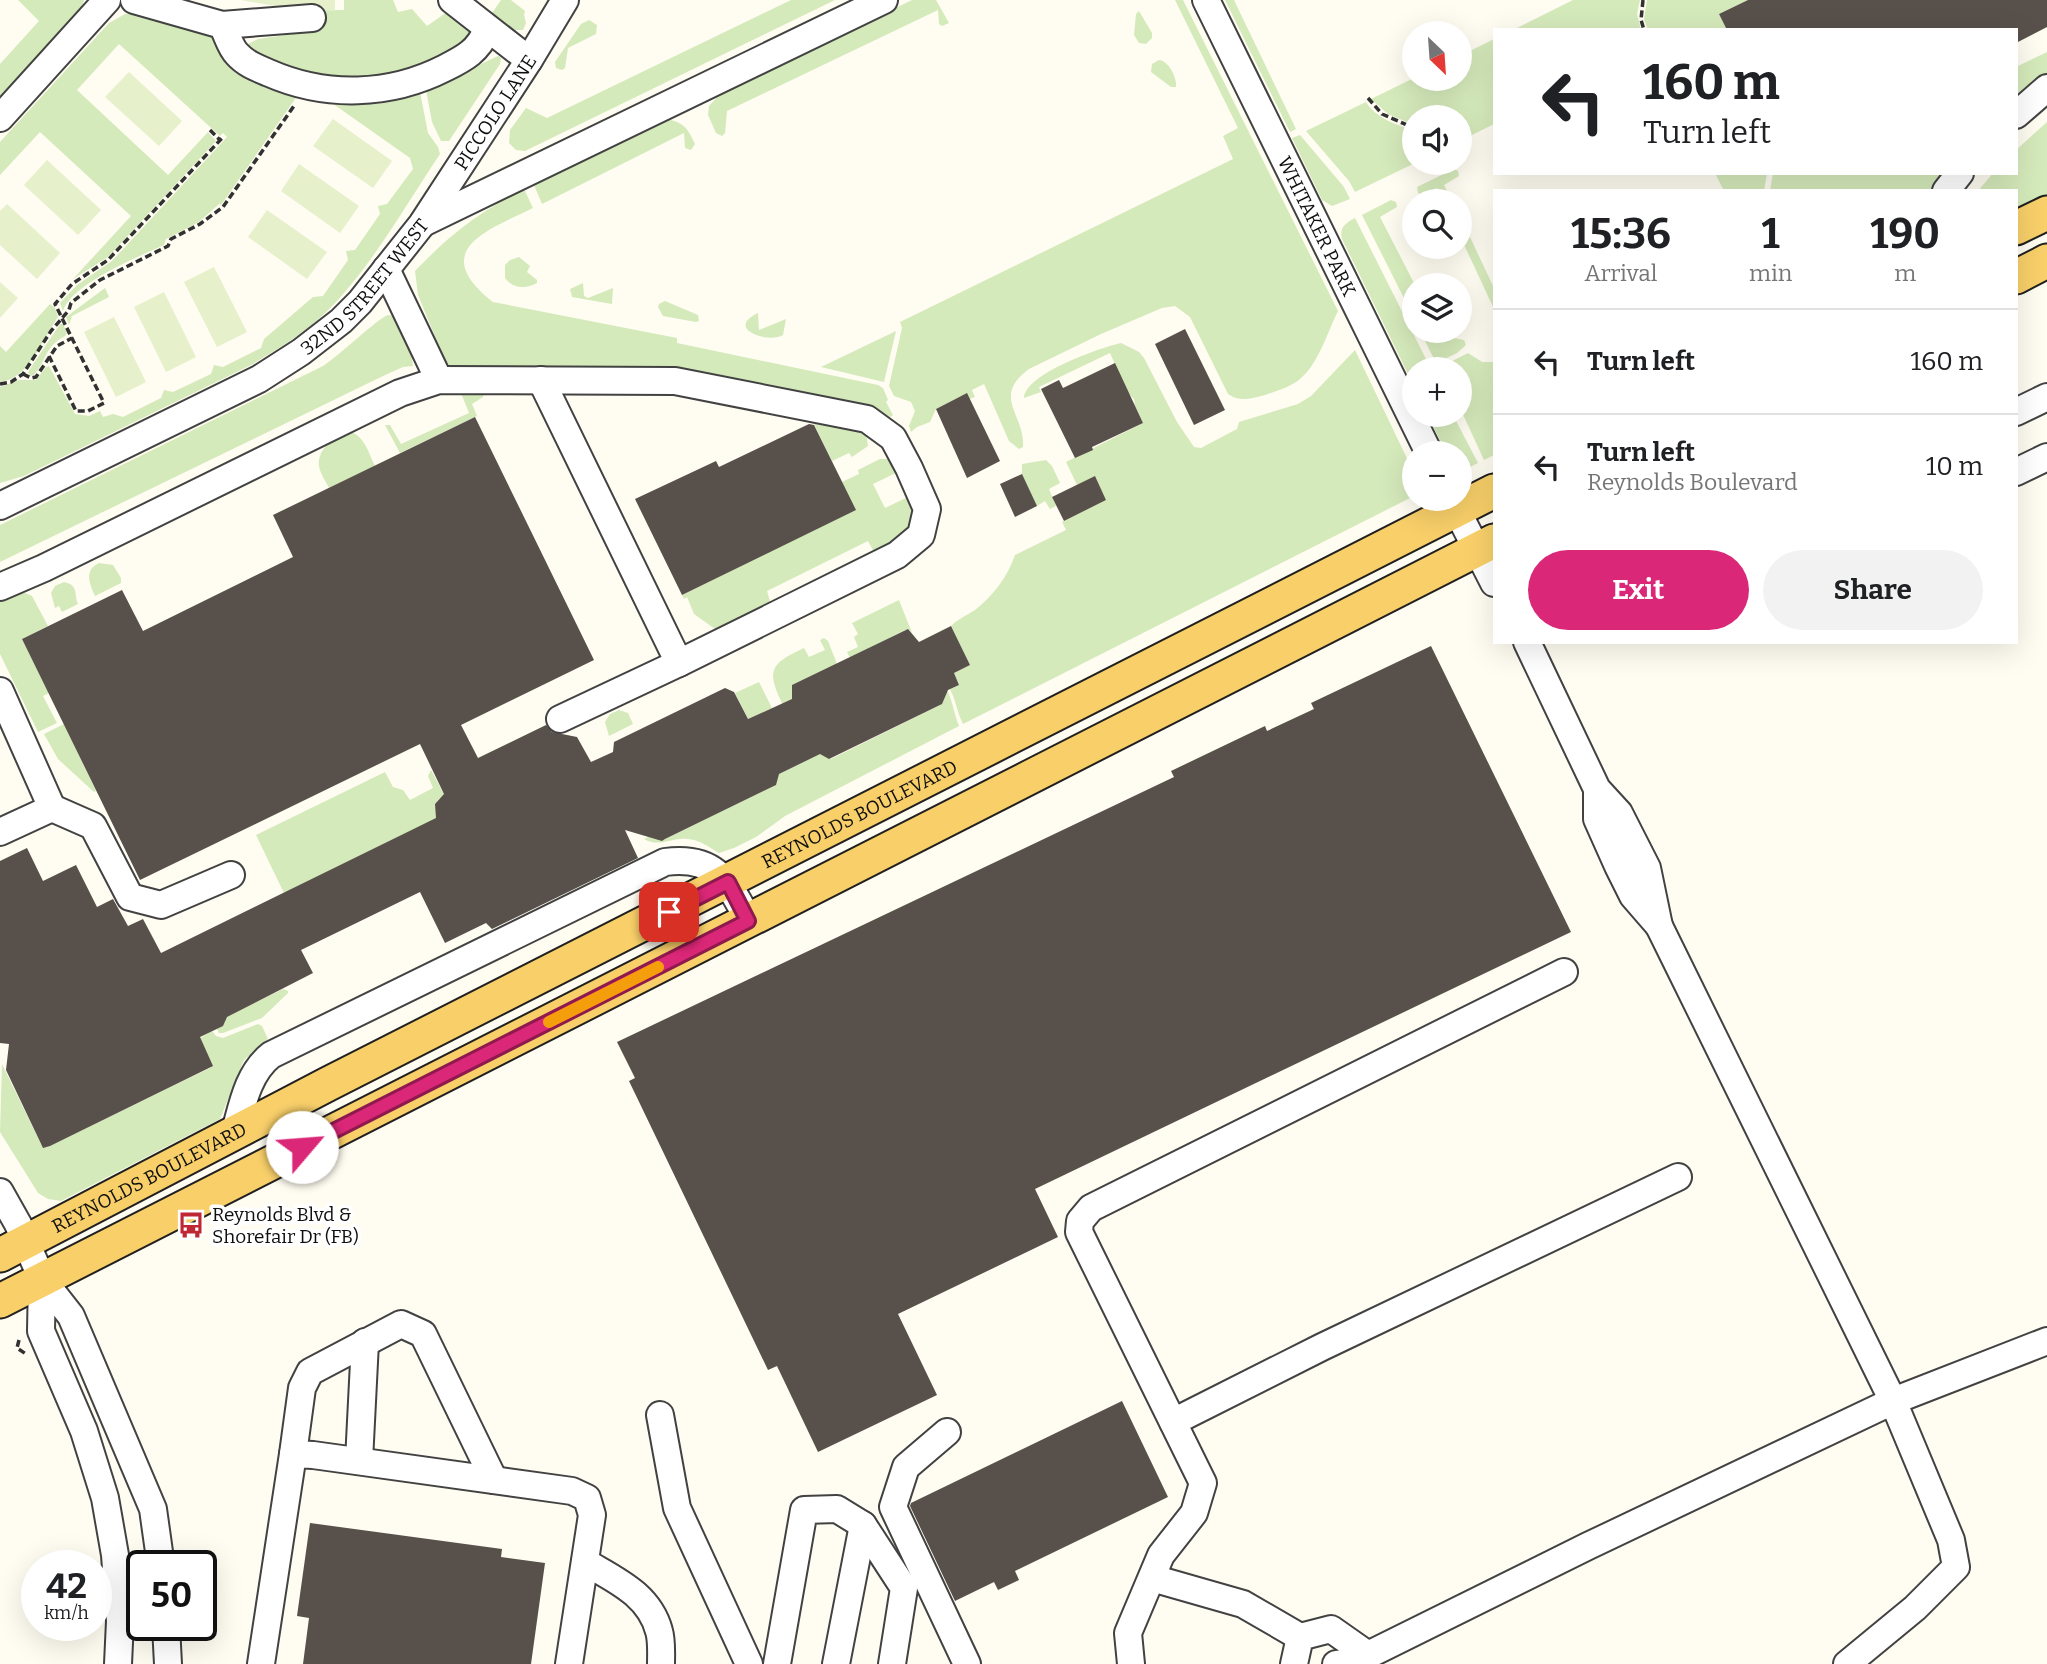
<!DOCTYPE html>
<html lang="en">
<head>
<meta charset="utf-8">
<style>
	:root { --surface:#fff; --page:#f2f2f2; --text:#202124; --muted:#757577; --line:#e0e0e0; --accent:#db2777 }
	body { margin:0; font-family:Bitter,serif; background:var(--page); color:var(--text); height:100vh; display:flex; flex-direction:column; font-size:26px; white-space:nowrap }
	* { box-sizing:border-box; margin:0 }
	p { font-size:23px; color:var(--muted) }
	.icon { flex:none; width:38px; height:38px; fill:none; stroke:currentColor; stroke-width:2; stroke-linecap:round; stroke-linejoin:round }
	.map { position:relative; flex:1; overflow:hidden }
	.sheet { position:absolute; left:1493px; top:189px; width:525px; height:455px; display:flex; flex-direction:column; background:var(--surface); border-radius:0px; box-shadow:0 7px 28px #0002 }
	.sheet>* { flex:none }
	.top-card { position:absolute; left:1493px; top:28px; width:525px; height:147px; border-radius:0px; box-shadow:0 7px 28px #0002; background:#fff; color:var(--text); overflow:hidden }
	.needle { width:46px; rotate:155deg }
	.buttons { position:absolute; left:1402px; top:21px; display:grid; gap:14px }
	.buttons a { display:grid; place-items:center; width:70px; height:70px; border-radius:50%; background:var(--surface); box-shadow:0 7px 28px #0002; font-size:35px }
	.speed { position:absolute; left:21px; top:1550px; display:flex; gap:14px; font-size:35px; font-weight:700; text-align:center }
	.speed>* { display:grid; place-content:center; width:91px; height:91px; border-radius:50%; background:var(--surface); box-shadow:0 7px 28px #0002; line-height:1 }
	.speed small { font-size:18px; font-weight:400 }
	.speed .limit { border:4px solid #111; border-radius:10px; background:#fff; color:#111 }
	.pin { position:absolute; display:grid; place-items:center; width:60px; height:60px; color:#fff; margin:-30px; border-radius:14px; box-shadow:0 4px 10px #0006 }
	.me { position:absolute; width:77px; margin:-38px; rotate:63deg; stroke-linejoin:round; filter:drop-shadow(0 0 5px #0008) }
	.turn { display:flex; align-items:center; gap:24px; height:147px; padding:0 35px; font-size:32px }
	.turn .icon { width:91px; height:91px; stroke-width:2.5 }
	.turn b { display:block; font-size:49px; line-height:60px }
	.eta { display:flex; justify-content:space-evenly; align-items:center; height:119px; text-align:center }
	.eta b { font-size:42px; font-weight:700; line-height:49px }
	.button { display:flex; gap:14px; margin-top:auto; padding:14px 35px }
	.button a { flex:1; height:80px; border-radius:42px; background:var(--accent); color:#fff; font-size:28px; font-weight:700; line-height:80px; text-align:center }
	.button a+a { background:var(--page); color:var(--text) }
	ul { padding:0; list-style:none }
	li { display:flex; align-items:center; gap:21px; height:105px; padding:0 35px; border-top:2px solid var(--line) }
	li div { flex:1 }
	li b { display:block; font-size:26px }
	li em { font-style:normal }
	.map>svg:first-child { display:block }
</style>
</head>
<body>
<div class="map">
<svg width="2047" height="1664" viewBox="0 0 2047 1664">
	<rect width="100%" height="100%" fill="#fffcf1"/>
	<g fill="#d5eabb">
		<path d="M18,0H84L80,13L0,100V64L39,21Z"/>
		<path d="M344,0H393L398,12L412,9L427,26L447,12L476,36L471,44C447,54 422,68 396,74C357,84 277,74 248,44L258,39L313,31L321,20L323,10H344Z"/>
		<path d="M501,0H511L525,11L524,15L526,23L523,30H514L492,13Z"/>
		<path d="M791,0H835L525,151L516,150L509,143L510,130L526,108L547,118Z"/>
		<path d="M912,0H936L949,23L942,26L939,24L938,10L727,111L725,133L722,136L716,133L708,115L709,106L720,94Z"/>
		<path d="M1175,0H1183L1338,311C1327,333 1319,363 1300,379C1291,387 1276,391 1265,395C1251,399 1239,402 1228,394L1190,317L1175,306L1162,308L1101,334L1029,369C991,397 1025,414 1023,447L1019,449L1009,441L984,384L972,390L975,397L964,401L961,396L936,409L930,422L917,427L911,432L909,426L915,411L911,402L894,396L889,386L902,328L900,322L1233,159L1223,136L1238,128Z"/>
		<path d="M1225,0H1234L1296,129L1290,132Z"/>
		<path d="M1573,0H1640L1637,14L1641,30H1513Z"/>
		<path d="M1647,0H1748L1719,14L1727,30H1648L1644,19Z"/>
		<path d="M1139,11L1152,33V38L1146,44L1139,43L1134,35L1136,14Z"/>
		<path d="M137,13L207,27L300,92L221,205L219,204L199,222L166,239L164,245C138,257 71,284 63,311L60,303L77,285L112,261L227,137L223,133L220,136L119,44L77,90L168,175L208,132L216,141L108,257L73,279L131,216L40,132L0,175V142L109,23L125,14Z"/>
		<path d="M589,20L597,25L596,34L568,48L565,68L562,70L556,68L555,62L581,24Z"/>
		<path d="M1494,39V124L1460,141V117H1414V125L1388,114L1371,99L1414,78L1460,79V56Z"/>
		<path d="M2047,52V74L2016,99V67Z"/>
		<path d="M498,56L501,58L500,64L449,141H441L432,122L426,90Z"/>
		<path d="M1159,60C1169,61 1177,78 1176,87H1171L1151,72L1152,64Z"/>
		<path d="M420,92L428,133L438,147L440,154C405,206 368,273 322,316C300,336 276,350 251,365L24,476L0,483V387L19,380H36L46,367L49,366L75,414L89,416L100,411L103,417L113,414L123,417L161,398L164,390L173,392L211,374L214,365L223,367L261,348L264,339L313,297L323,296L348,260L346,251L355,250L380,214L378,206L387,204L413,169L410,158L329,101Z"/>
		<path d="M1366,102C1376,118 1396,125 1414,130L1415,163L1355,192L1349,181L1306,131Z"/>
		<path d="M670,120C685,123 689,131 695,144L691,150L685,148L684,133L542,204L534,185Z"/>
		<path d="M2047,122V201L2016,217V191H1978L1993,173H2016V150Z"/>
		<path d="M1300,135L1344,187L1350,199L1332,206L1322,200L1292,138Z"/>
		<path d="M1454,169L1458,171L1459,176L1444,185L1452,201H1443L1437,188L1421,195L1418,193L1417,187Z"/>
		<path d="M1715,173H1767L1764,191H1724Z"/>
		<path d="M1773,173H1944L1931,191H1770Z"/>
		<path d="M522,190L525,191L533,208C488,230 427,250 493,302L677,338V343L878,385L883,388L888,400L886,402L893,415L890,417L873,407L861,403L701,372L447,366L418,295L415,271C451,234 475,215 522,190Z"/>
		<path d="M1391,200L1396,202L1397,207L1380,217L1415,285L1414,318L1362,215Z"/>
		<path d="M1460,216L1494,288V309L1460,236Z"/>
		<path d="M1355,218L1431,369H1414V386L1342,239C1339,227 1346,223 1355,218Z"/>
		<path d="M519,257L530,266L527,272L537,280V283C526,289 513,289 505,278V265L510,260Z"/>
		<path d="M583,283L584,296L588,298L613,288L612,304L572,297L570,289Z"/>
		<path d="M105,288L109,297L72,316L69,325L66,317Z"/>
		<path d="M665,301L698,315L699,321L696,322L663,316L658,307L659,304Z"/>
		<path d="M50,304L55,308L58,317C43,338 29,379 0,382V346L6,352Z"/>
		<path d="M758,313L759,330L786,319L783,335C769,344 724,329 758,313Z"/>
		<path d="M388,315L395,316L410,346L413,366L403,367L383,376L0,562V525L323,366C339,356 378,318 388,315Z"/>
		<path d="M60,324H63L67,333L65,336C43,348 48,359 34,375L30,376L28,372Z"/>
		<path d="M896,331L884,382L821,367Z"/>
		<path d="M1420,331H1438L1444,342L1454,338L1464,340L1466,345L1457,353L1436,363Z"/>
		<path d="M1121,343L1139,352L1144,358L1177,422L1194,447L1201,448L1237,429L1239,422L1298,404L1311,396L1355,350L1414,473V496L963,724C957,712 956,701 950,689L959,685L954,673L970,665L951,626C958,619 967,615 975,610C993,596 1008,576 1015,555L1066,530L1062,522L1106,500L1095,477L1077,485L1066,462L1143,423L1135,406L1134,399L1128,393L1110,353L1039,387L1041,392L1024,398C1025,374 1099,348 1121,343Z"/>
		<path d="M1468,353L1482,362H1494V455L1484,460L1460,408V369L1439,368Z"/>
		<path d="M484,392L483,397L472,404L477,416L400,453L385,425H390L401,444L469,413L461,393Z"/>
		<path d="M1428,415H1453L1478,463L1460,472V453H1446Z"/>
		<path d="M813,422L866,432L868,446L852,457L849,453L832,461Z"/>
		<path d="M346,431C364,433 368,452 375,466L329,488C326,482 320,473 319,466C317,450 334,436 346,431Z"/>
		<path d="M880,459H889L898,472L873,484L885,508L910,496C915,511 912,525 904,538L874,552L868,541L767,591L771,605L722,634L694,614L687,597L684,599L682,595L855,510L842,482L859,474L858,470Z"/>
		<path d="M1046,460L1052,466L1060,483L1049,489L1056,506L1050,509L1045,501L1037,506L1022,474V464Z"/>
		<path d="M99,563L113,565L121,578V583L95,596C89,583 84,570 99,563Z"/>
		<path d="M64,582C79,585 74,595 78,604L62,612L59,606L55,608L51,593L55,586Z"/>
		<path d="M21,591L32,596L48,626L22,639L49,693L43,696L57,723L38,732L0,654V599Z"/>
		<path d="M899,600L912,633L909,630H905L850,658L847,652L858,647L854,637L858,634L852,623Z"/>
		<path d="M824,638L828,641L837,664L797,701L784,707C766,671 769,664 804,648L809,657L825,650L820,640Z"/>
		<path d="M759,682L772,708L748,719L735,693Z"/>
		<path d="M947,690C953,702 954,714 959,726L785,816L756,837L734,848L719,853C709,847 700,840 688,839C672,837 659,848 644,839L655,834L662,841L665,839L774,786L778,774L820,753L831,759L940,705Z"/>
		<path d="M619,710L628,713L633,724L609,736L605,722L610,714Z"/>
		<path d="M64,724L96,791L94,792L58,759L44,734Z"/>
		<path d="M431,770L445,796L439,799L435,804L441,820L414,829L284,893L256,835L385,772L393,787L403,790L410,800L433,788L428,776Z"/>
		<path d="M283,989L288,991V993L262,1018L223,1033H219L217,1029L223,1025L224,1018Z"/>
		<path d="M258,1024L262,1026L268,1039L244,1060L220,1119L61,1201L48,1199L38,1193L0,1132L2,1064L41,1144L47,1147L210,1068L212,1065L200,1038L212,1031L216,1036L223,1038Z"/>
	</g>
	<g fill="#e6f1cc">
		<path d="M241,0H335V11L280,7Z"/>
		<path d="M129,72L182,121L159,146L105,97Z"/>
		<path d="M333,119L392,161L373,188L313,146Z"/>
		<path d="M47,160L101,210L78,235L24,185Z"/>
		<path d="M299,164L359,206L340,233L281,191Z"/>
		<path d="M7,204L60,253L37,279L0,245V211Z"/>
		<path d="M267,210L327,252L307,279L248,237Z"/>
		<path d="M214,267L247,332L217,347L184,282Z"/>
		<path d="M0,282L18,298L0,318Z"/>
		<path d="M164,292L196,357L166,372L134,307Z"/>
		<path d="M114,317L146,382L116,397L84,332Z"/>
	</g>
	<g fill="#58504b">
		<path d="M1748,0H2047V27L2016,43V30H1727L1719,14Z"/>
		<path d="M1185,329L1225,410L1194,425L1155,344Z"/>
		<path d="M1115,363L1143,423L1092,447L1093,450L1075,458L1041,389L1059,380L1063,388Z"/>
		<path d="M967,393L1000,461L967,478L936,409Z"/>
		<path d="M475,417L594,660L461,725L478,758L546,725L552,732L577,737L591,762L613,752L614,742L725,688L734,692L748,719L792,699V685L908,629L919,642L951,626L970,665L954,673L959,685L948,690L942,704L829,759L820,754L779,774L776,785L665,839L662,841L625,830L638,858L492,929L486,923L445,943L420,892L301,950L313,973L227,1017L223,1026L200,1037L213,1066L50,1146L43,1148L6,1070L9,1044L0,1043V861L27,848L43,881L76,865L97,907L113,899L128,926L143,919L161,953L436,818L435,804L444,794L420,744L140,880L22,639L122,590L143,631L293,557L273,515Z"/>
		<path d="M809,424L814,425L856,510L682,595L635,499L716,461L719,467Z"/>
		<path d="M1022,474L1037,506L1015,517L1000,484Z"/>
		<path d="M1095,476L1106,500L1064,521L1052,497Z"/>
		<path d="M1431,646L1571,932L1035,1189L1058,1237L898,1314L937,1395L818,1452L777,1366L768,1370L629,1081L635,1078L617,1042L1174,777L1171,771L1265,726L1267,731L1314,709L1311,703Z"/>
		<path d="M1122,1401L1168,1497L1015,1571L1019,1580L998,1590L994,1582L955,1601L910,1506L911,1503Z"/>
		<path d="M310,1523L502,1549L501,1557L545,1563L531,1664H303L309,1618L297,1616Z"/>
	</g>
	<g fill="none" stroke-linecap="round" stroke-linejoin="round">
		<g stroke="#424242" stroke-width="30">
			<g id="minor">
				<path d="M134,0L222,25C227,34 230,47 237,54C246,64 257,68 269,73C326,98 390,96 445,68C465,58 478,51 487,30"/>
				<path d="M452,0L529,60"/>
				<path id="s1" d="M1206,0L1429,453"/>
				<path d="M222,25L312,18"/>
				<path d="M2016,115L2047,88"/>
				<path d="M0,118L107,0"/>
				<path d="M1946,191L1960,173"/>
				<path d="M423,223L884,0"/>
				<path d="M386,269L439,380"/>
				<path d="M541,380L679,663L560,719"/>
				<path d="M2016,412L2047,397"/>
				<path d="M2016,472L2047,457"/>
				<path d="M1451,499L1494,583"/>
				<path id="s2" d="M0,506L259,379L301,352L341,321L360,302L422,224L529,60L565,0"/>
				<path d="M0,587L44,568L400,393L439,380L675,381L867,419L893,438L909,468L927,509L921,535L897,555L679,663"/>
				<path d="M1527,642L1597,789L1619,813L1647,868L1659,926L1633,896L1618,866L1597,819V789"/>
				<path d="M0,691L52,808L0,832"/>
				<path d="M52,808L93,826L130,897L161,905L231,875"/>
				<path d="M234,1135C242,1107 247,1074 271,1055L665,862C716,855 728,882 749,921"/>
				<path d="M0,1192L18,1224L42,1279L71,1316L153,1509L161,1566"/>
				<path d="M42,1279L41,1331L84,1431L105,1498L115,1555L120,1621L118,1664"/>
				<path d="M660,1415L677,1508L749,1664"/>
				<path d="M1173,1422L1322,1347L1678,1177"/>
				<path d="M947,1432L906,1467L893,1507L967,1664"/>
				<path d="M293,1454L302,1388L310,1372L401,1324L423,1334L494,1480"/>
				<path d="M359,1461L365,1342"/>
				<path d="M585,1562C615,1580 649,1594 659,1631C662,1641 661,1654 661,1664"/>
				<path d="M1152,1578L1243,1604L1300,1637"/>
				<path d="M166,1626L168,1664"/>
				<path d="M261,1664L293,1454L313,1455L572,1491L587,1498L592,1515L569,1664"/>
				<path d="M777,1664L804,1510L837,1509L863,1525L904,1588L892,1664"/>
				<path d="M836,1664L863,1525"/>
				<path d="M1131,1664L1128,1633L1161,1555L1194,1513L1203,1483L1079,1232L1080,1221L1091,1208L1564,972"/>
				<path d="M1294,1664L1300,1637L1331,1629L1368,1655"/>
				<path d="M1336,1664L1356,1661L1588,1546L1893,1401L1659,926"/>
				<path d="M1847,1664L1915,1608L1956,1567L1951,1540L1893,1401L2047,1341"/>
			</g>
		</g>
		<g stroke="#202020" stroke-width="37">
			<g id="major">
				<path d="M2016,228L2047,213"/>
				<path d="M2016,277L2047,261"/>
				<path id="s3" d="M0,1255L328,1084L1494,491"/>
				<path d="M0,1301L1494,541"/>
			</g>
		</g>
		<g stroke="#313131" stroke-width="3.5" stroke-dasharray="7 3.5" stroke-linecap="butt">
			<path d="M1643,0L1641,20L1644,30"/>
			<path d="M1368,98L1382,114L1414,128"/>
			<path d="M210,130L220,140"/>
			<path d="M49,356L76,411H88L104,403L55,304L72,284L108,260L224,136"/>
			<path d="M23,374L31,378L36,377L57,346L72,338"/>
			<path d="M0,384L11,382L23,374L51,331L69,310L71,303L100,280L168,246L171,239L200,224L223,207L294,106"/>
			<path d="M19,1340L17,1348L26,1354"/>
		</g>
		<use href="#minor" stroke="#fff" stroke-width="26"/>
		<use href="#major" stroke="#f8cf69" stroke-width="33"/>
	</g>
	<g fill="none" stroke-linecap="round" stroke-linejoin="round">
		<g stroke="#8e194d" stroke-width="18">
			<path id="route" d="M302,1147L748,921L728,882L669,912"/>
		</g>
		<use href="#route" stroke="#db2777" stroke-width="12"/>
		<path stroke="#f59e0b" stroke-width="12" d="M549,1022L658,967"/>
	</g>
	<defs>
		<g id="bus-bare" transform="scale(2.1)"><path d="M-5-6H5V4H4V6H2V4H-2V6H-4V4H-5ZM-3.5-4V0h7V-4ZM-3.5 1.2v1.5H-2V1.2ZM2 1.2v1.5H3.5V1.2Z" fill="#c02734" stroke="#fff" stroke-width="2.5" paint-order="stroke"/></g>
	</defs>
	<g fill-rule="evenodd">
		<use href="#bus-bare" x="191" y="1225"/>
	</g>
	<g text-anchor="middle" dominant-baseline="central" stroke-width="7" stroke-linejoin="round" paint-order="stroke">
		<g font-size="19" fill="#0f0f0f" stroke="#fff">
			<text stroke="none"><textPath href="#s2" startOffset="649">PICCOLO LANE</textPath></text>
			<text stroke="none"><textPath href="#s1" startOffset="252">WHITAKER PARK</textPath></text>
			<text stroke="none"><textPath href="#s2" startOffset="430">32ND STREET WEST</textPath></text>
			<text stroke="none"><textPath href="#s3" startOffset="966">REYNOLDS BOULEVARD</textPath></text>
			<text stroke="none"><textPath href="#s3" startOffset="168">REYNOLDS BOULEVARD</textPath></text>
		</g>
		<g font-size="19" fill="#0f0f0f" stroke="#fff" text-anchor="start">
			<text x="212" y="1214">Reynolds Blvd &amp;<tspan x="212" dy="22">Shorefair Dr (FB)</tspan></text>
		</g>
	</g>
</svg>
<div class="buttons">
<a><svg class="needle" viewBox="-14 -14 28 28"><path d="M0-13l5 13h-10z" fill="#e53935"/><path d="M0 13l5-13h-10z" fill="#757577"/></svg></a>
<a><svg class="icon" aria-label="sound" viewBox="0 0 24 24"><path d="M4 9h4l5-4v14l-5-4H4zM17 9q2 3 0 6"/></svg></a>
<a><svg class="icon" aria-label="search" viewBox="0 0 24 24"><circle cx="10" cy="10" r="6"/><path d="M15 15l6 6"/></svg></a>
<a><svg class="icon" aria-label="layers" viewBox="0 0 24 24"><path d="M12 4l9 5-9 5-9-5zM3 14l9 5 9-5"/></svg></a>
<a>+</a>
<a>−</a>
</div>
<div class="speed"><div>42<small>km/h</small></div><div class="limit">50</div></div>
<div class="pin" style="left:669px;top:912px;background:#d93025"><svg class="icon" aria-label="arrive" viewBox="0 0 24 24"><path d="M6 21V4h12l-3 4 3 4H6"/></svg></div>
<svg class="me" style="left:302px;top:1147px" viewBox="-20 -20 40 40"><circle r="19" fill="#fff"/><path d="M0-13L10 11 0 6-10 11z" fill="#db2777"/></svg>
<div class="top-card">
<div class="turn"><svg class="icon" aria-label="left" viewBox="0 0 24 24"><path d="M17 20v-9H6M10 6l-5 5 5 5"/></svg><div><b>160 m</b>Turn left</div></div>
</div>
<section class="sheet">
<div class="eta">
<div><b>15:36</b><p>Arrival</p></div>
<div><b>1</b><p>min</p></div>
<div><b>190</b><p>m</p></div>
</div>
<ul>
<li><svg class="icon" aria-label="left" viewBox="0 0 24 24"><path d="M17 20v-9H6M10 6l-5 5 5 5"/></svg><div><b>Turn left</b></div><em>160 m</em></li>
<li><svg class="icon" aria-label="left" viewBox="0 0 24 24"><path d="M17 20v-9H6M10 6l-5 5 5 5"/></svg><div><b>Turn left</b><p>Reynolds Boulevard</p></div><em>10 m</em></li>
</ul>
<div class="button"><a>Exit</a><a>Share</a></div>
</section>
</div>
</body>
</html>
